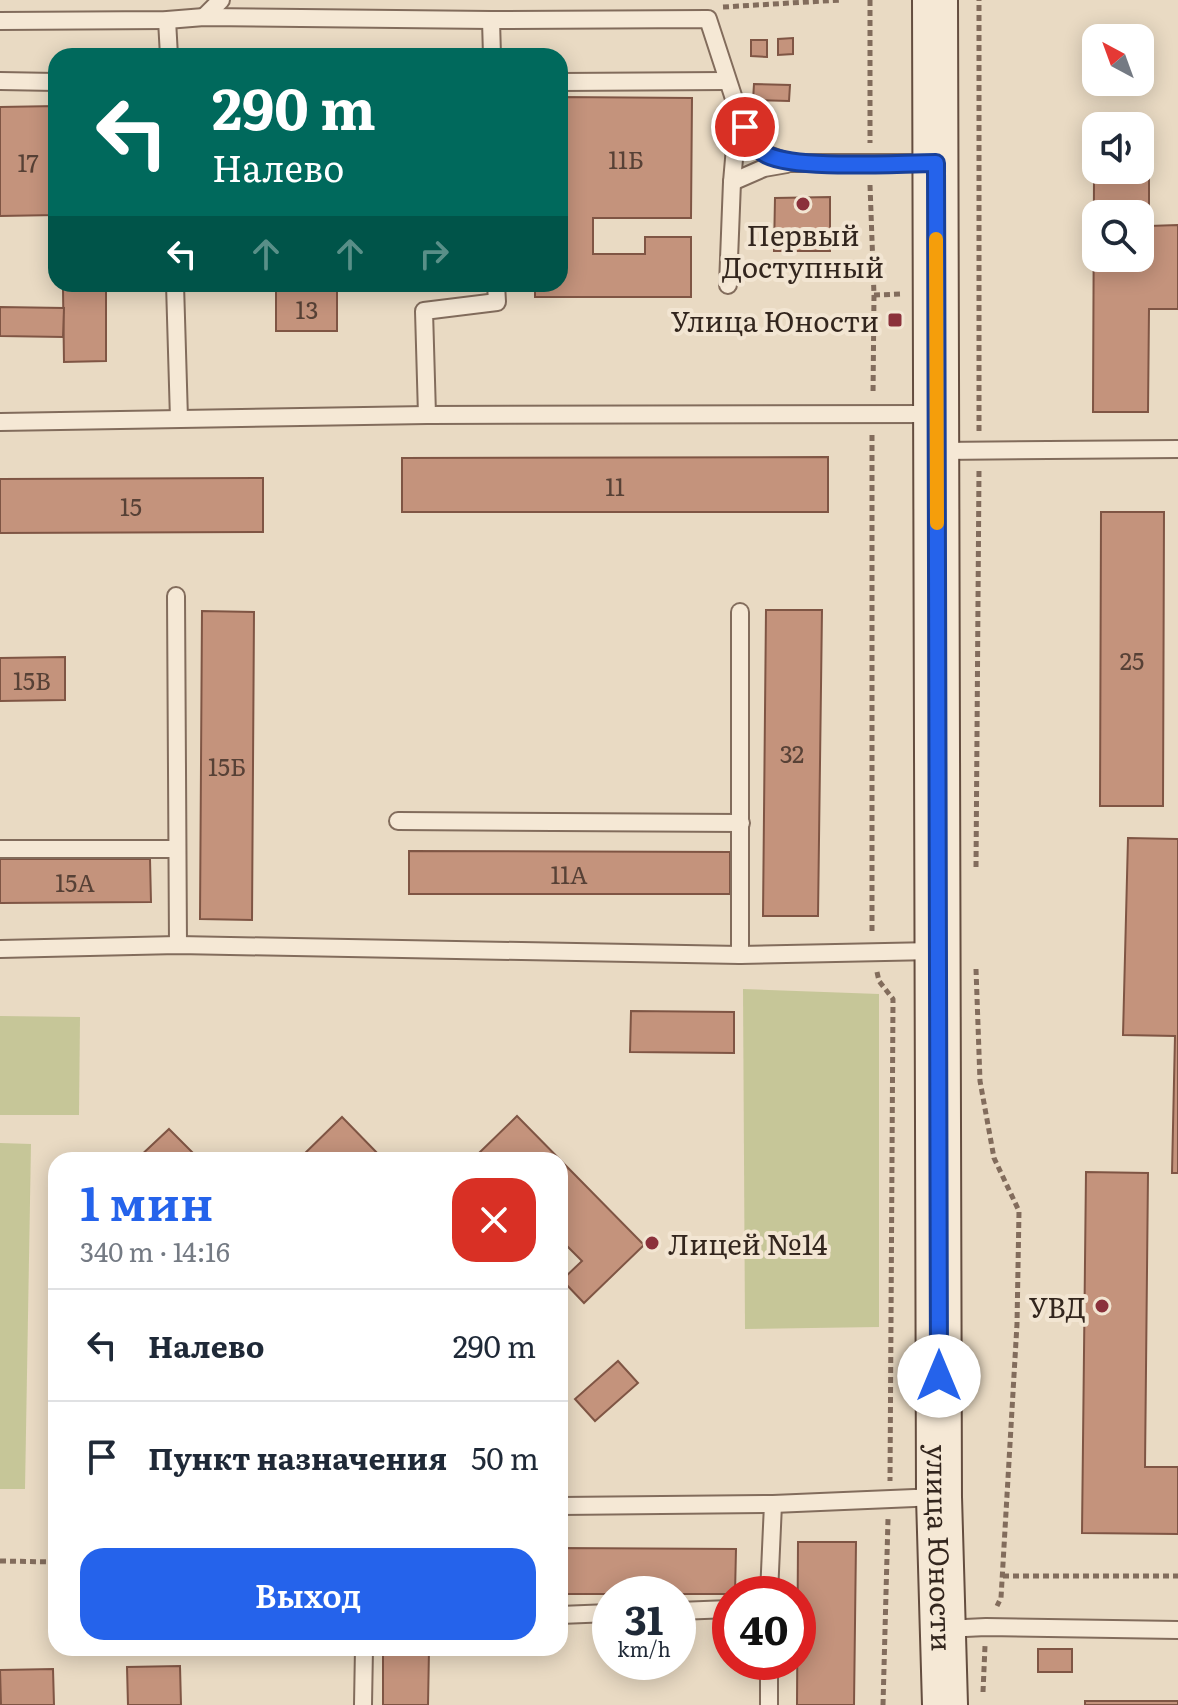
<!DOCTYPE html>
<html lang="ru">
<head>
<meta charset="utf-8">
<style>
	:root { --surface:#fff; --page:#f2f2f3; --text:#1f2937; --muted:#747a83; --line:#e0e1e3; --accent:#2563eb }
	body { margin:0; font-family:Literata,serif; background:var(--page); color:var(--text); height:100vh; display:flex; flex-direction:column; font-size:30px; white-space:nowrap }
	* { box-sizing:border-box; margin:0 }
	p { font-size:26px; color:var(--muted) }
	.icon { flex:none; width:44px; height:44px; fill:none; stroke:currentColor; stroke-width:2; stroke-linecap:round; stroke-linejoin:round }
	.map { position:relative; flex:1; overflow:hidden }
	.drawer { position:absolute; left:48px; top:1152px; width:520px; height:504px; display:flex; flex-direction:column; background:var(--surface); border-radius:24px; box-shadow:0 4px 20px #0003 }
	.drawer>* { flex:none }
	.guide { position:absolute; left:48px; top:48px; width:520px; height:244px; border-radius:24px; box-shadow:0 4px 20px #0003; background:#00695c; color:#fff; overflow:hidden }
	.needle { width:52px; rotate:319deg }
	.tools { position:absolute; left:1082px; top:24px; display:grid; gap:16px }
	.tools a { display:grid; place-items:center; width:72px; height:72px; border-radius:16px; background:var(--surface); box-shadow:0 4px 20px #0003; font-size:40px }
	.speed { position:absolute; left:592px; top:1576px; display:flex; gap:16px; font-size:40px; font-weight:700; text-align:center }
	.speed>* { display:grid; place-content:center; width:104px; height:104px; border-radius:50%; background:var(--surface); box-shadow:0 4px 20px #0003; line-height:1 }
	.speed small { font-size:20px; font-weight:400 }
	.speed .limit { border:12px solid #d22; background:#fff; color:#111 }
	.pin { position:absolute; display:grid; place-items:center; width:68px; height:68px; color:#fff; margin:-34px; border:4px solid #fff; border-radius:50%; box-shadow:0 2px 8px #0007 }
	.me { position:absolute; width:88px; margin:-44px; rotate:0deg; stroke-linejoin:round; filter:drop-shadow(0 0 6px #0008) }
	.turn { display:flex; align-items:center; gap:28px; height:168px; padding:0 32px; font-size:36px }
	.turn .icon { width:104px; height:104px; stroke-width:2.5 }
	.turn b { display:block; font-size:56px; line-height:68px }
	.lanes { display:flex; align-items:center; height:76px; padding:0 32px; background:#0003; justify-content:center; gap:40px; direction:ltr }
	.lanes .off { opacity:.35 }
	.round { display:grid; place-items:center; flex:none; width:84px; height:84px; border-radius:24px; background:var(--page) }
	.summary { display:flex; align-items:center; justify-content:space-between; height:136px; padding:0 32px }
	h1 { font-size:48px; font-weight:600; line-height:60px; color:var(--accent) }
	.cta { display:flex; gap:16px; margin-top:auto; padding:16px 32px }
	.cta a { flex:1; height:92px; border-radius:24px; background:var(--accent); color:#fff; font-size:32px; font-weight:600; line-height:92px; text-align:center }
	ul { padding:0; list-style:none }
	li { display:flex; align-items:center; gap:24px; height:112px; padding:0 32px; border-top:2px solid var(--line) }
	li div { flex:1 }
	li b { display:block; font-size:30px }
	li em { font-style:normal }
	.map>svg:first-child { display:block }
</style>
</head>
<body>
<div class="map">
<svg width="1178" height="1705" viewBox="0 0 1178 1705">
	<rect width="100%" height="100%" fill="#e9dac3"/>
	<g fill="#c6c698">
		<path d="M743,989L879,994V1327L745,1329Z"/>
		<path d="M0,1016L80,1017L79,1115H0Z"/>
		<path d="M0,1143L31,1144L25,1489H0Z"/>
	</g>
	<g fill="#c4937c" stroke="#7f5544" stroke-width="2" fill-rule="evenodd">
		<path d="M793,38V54L778,55V39Z"/>
		<path d="M751,40H767V57L751,56Z"/>
		<path d="M754,84L790,85L789,101L753,100Z"/>
		<path d="M560,97L692,98L691,218H593V254H645V237H691V297H535V284H560Z"/>
		<path d="M56,106V215L0,216V107Z"/>
		<path d="M1094,178H1149V226L1178,225V309H1149L1148,412H1093ZM1096,214H1140V258H1096Z"/>
		<path d="M830,197V251H774L775,198Z"/>
		<rect x="276" y="284" width="61" height="47"/>
		<path d="M63,289H106V361L64,362Z"/>
		<path d="M0,307L64,308L63,337L0,336Z"/>
		<path d="M828,457V512H402V458Z"/>
		<path d="M263,478V532L0,533V479Z"/>
		<path d="M1101,512H1164L1163,806H1100Z"/>
		<path d="M766,610H822L818,916H763Z"/>
		<path d="M202,611L254,612L252,920L200,919Z"/>
		<path d="M65,657V700L0,701V658Z"/>
		<path d="M1128,838L1178,839V1173H1172L1175,1036L1123,1035Z"/>
		<path d="M409,851L730,852V894H409Z"/>
		<path d="M0,859H150L151,902L0,903Z"/>
		<path d="M631,1011L734,1012V1053L630,1052Z"/>
		<path d="M517,1116L644,1245L584,1303L562,1280L582,1261L560,1239V1160H483L477,1155Z"/>
		<path d="M342,1117L384,1160H298Z"/>
		<path d="M169,1129L200,1160H136Z"/>
		<path d="M1086,1172L1148,1173L1145,1467H1178V1534L1082,1533Z"/>
		<path d="M618,1361L638,1383L595,1421L575,1399Z"/>
		<path d="M798,1542H856L854,1705H797Z"/>
		<path d="M560,1548L736,1549L735,1594H560Z"/>
		<path d="M383,1649L429,1650L428,1705H383Z"/>
		<rect x="1038" y="1649" width="34" height="23"/>
		<path d="M180,1666L181,1705H128L127,1667Z"/>
		<path d="M53,1669L54,1705H1L0,1670Z"/>
		<rect x="1085" y="1701" width="93" height="4"/>
	</g>
	<g fill="none" stroke-linecap="round" stroke-linejoin="round">
		<g stroke="#826c5c" stroke-width="20">
			<g id="lane">
				<path d="M204,17L221,0"/>
				<path d="M167,20L169,56"/>
				<path d="M491,20L492,56"/>
				<path d="M0,21L167,20L204,17L491,20L708,19L738,111L752,142L765,154L790,163H933"/>
				<path d="M0,81L56,82"/>
				<path d="M560,82L726,81"/>
				<path d="M732,182L764,168L787,164"/>
				<path d="M175,284L179,419"/>
				<path d="M728,285L732,182L738,113"/>
				<path d="M427,415L424,311L497,302L496,284"/>
				<path d="M0,422L427,415L934,414"/>
				<path d="M940,451L1178,449"/>
				<path d="M176,596L178,945"/>
				<path d="M740,612V955"/>
				<path d="M398,821L741,823"/>
				<path d="M0,849H177"/>
				<path d="M0,949L178,945L740,955L934,951"/>
				<path d="M560,1506L773,1504L938,1497"/>
				<path d="M769,1594L773,1504"/>
				<path d="M678,1611L730,1609"/>
				<path d="M560,1615L610,1613"/>
				<path d="M944,1629L986,1627L1178,1630"/>
				<path d="M363,1705L364,1648"/>
				<path d="M769,1705V1662"/>
			</g>
		</g>
		<g stroke="#644d3f" stroke-width="48">
			<g id="secondary">
				<path id="s1" d="M935,0L939,1497L945,1705"/>
			</g>
		</g>
		<g stroke="#826c5c" stroke-width="5" stroke-dasharray="6 4" stroke-linecap="butt">
			<path d="M870,0V143"/>
			<path d="M723,7L841,0"/>
			<path d="M870,185L874,295L873,395"/>
			<path d="M874,295L901,294"/>
			<path d="M979,431V0"/>
			<path d="M976,867L979,469"/>
			<path d="M872,931V433"/>
			<path d="M976,969L980,1081L994,1158L1019,1211L1017,1324L1001,1598L997,1606"/>
			<path d="M877,972L879,981L893,999L890,1481"/>
			<path d="M0,1561L56,1562"/>
			<path d="M1003,1576H1178"/>
			<path d="M983,1692L985,1646"/>
			<path d="M883,1705L888,1519"/>
		</g>
		<use href="#lane" stroke="#f5e8d5" stroke-width="16"/>
		<use href="#secondary" stroke="#f5e8d5" stroke-width="44"/>
	</g>
	<g fill="none" stroke-linecap="round" stroke-linejoin="round">
		<g stroke="#184099" stroke-width="20">
			<path id="route" d="M745,127C750,139 755,149 767,155C798,170 897,163 936,163L939,1376"/>
		</g>
		<use href="#route" stroke="#2563eb" stroke-width="14"/>
		<path stroke="#f59e0b" stroke-width="14" d="M936,239L937,523"/>
	</g>
	<g fill="#8b313b" stroke="#f2e5d2" stroke-width="3">
		<circle cx="803" cy="204" r="8"/>
		<rect x="887" y="312" width="16" height="16" rx="4"/>
		<circle cx="652" cy="1243" r="8"/>
		<circle cx="1102" cy="1306" r="8"/>
	</g>
	<g text-anchor="middle" dominant-baseline="central" stroke-width="8" stroke-linejoin="round" paint-order="stroke">
		<g font-size="24" fill="#574136">
			<text x="626" y="158">11Б</text>
			<text x="28" y="161">17</text>
			<text x="307" y="308">13</text>
			<text x="615" y="485">11</text>
			<text x="131" y="505">15</text>
			<text x="1132" y="659">25</text>
			<text x="32" y="679">15В</text>
			<text x="792" y="752">32</text>
			<text x="227" y="765">15Б</text>
			<text x="569" y="873">11А</text>
			<text x="75" y="881">15А</text>
		</g>
		<g font-size="28" fill="#33261e" stroke="#f2e5d2" text-anchor="end">
			<text x="803" y="234" text-anchor="middle">Первый<tspan x="803" dy="32">Доступный</tspan></text>
			<text x="879" y="320">Улица Юности</text>
			<text x="668" y="1243" text-anchor="start">Лицей №14</text>
			<text x="1086" y="1306">УВД</text>
		</g>
		<g font-size="28" fill="#33261e" stroke="#f2e5d2">
			<text stroke="none"><textPath href="#s1" startOffset="1548">улица Юности</textPath></text>
		</g>
	</g>
</svg>
<div class="tools">
<a><svg class="needle" viewBox="-14 -14 28 28"><path d="M0-13l5 13h-10z" fill="#e53935"/><path d="M0 13l5-13h-10z" fill="#747a83"/></svg></a>
<a><svg class="icon" aria-label="sound" viewBox="0 0 24 24"><path d="M4 9h4l5-4v14l-5-4H4zM17 9q2 3 0 6"/></svg></a>
<a><svg class="icon" aria-label="search" viewBox="0 0 24 24"><circle cx="10" cy="10" r="6"/><path d="M15 15l6 6"/></svg></a>
</div>
<div class="speed"><div>31<small>km/h</small></div><div class="limit">40</div></div>
<div class="pin" style="left:745px;top:127px;background:#d93025"><svg class="icon" aria-label="arrive" viewBox="0 0 24 24"><path d="M6 21V4h12l-3 4 3 4H6"/></svg></div>
<svg class="me" style="left:939px;top:1376px" viewBox="-20 -20 40 40"><circle r="19" fill="#fff"/><path d="M0-13L10 11 0 6-10 11z" fill="#2563eb"/></svg>
<div class="guide">
<div class="turn"><svg class="icon" aria-label="left" viewBox="0 0 24 24"><path d="M17 20v-9H6M10 6l-5 5 5 5"/></svg><div><b>290 m</b>Налево</div></div>
<div class="lanes"><svg class="icon" aria-label="left" viewBox="0 0 24 24"><path d="M17 20v-9H6M10 6l-5 5 5 5"/></svg><svg class="icon off" aria-label="ahead" viewBox="0 0 24 24"><path d="M12 20V5M6 11l6-6 6 6"/></svg><svg class="icon off" aria-label="ahead" viewBox="0 0 24 24"><path d="M12 20V5M6 11l6-6 6 6"/></svg><svg class="icon off" aria-label="right" viewBox="0 0 24 24"><path d="M7 20v-9h11M14 6l5 5-5 5"/></svg></div>
</div>
<section class="drawer">
<div class="summary"><div><h1>1 мин</h1><p>340 m · 14:16</p></div><a class="round" style="background:#d93025;color:#fff"><svg class="icon" aria-label="close" viewBox="0 0 24 24"><path d="M6 6l12 12M18 6L6 18"/></svg></a></div>
<ul>
<li><svg class="icon" aria-label="left" viewBox="0 0 24 24"><path d="M17 20v-9H6M10 6l-5 5 5 5"/></svg><div><b>Налево</b></div><em>290 m</em></li>
<li><svg class="icon" aria-label="arrive" viewBox="0 0 24 24"><path d="M6 21V4h12l-3 4 3 4H6"/></svg><div><b>Пункт назначения</b></div><em>50 m</em></li>
</ul>
<div class="cta"><a>Выход</a></div>
</section>
</div>
</body>
</html>
